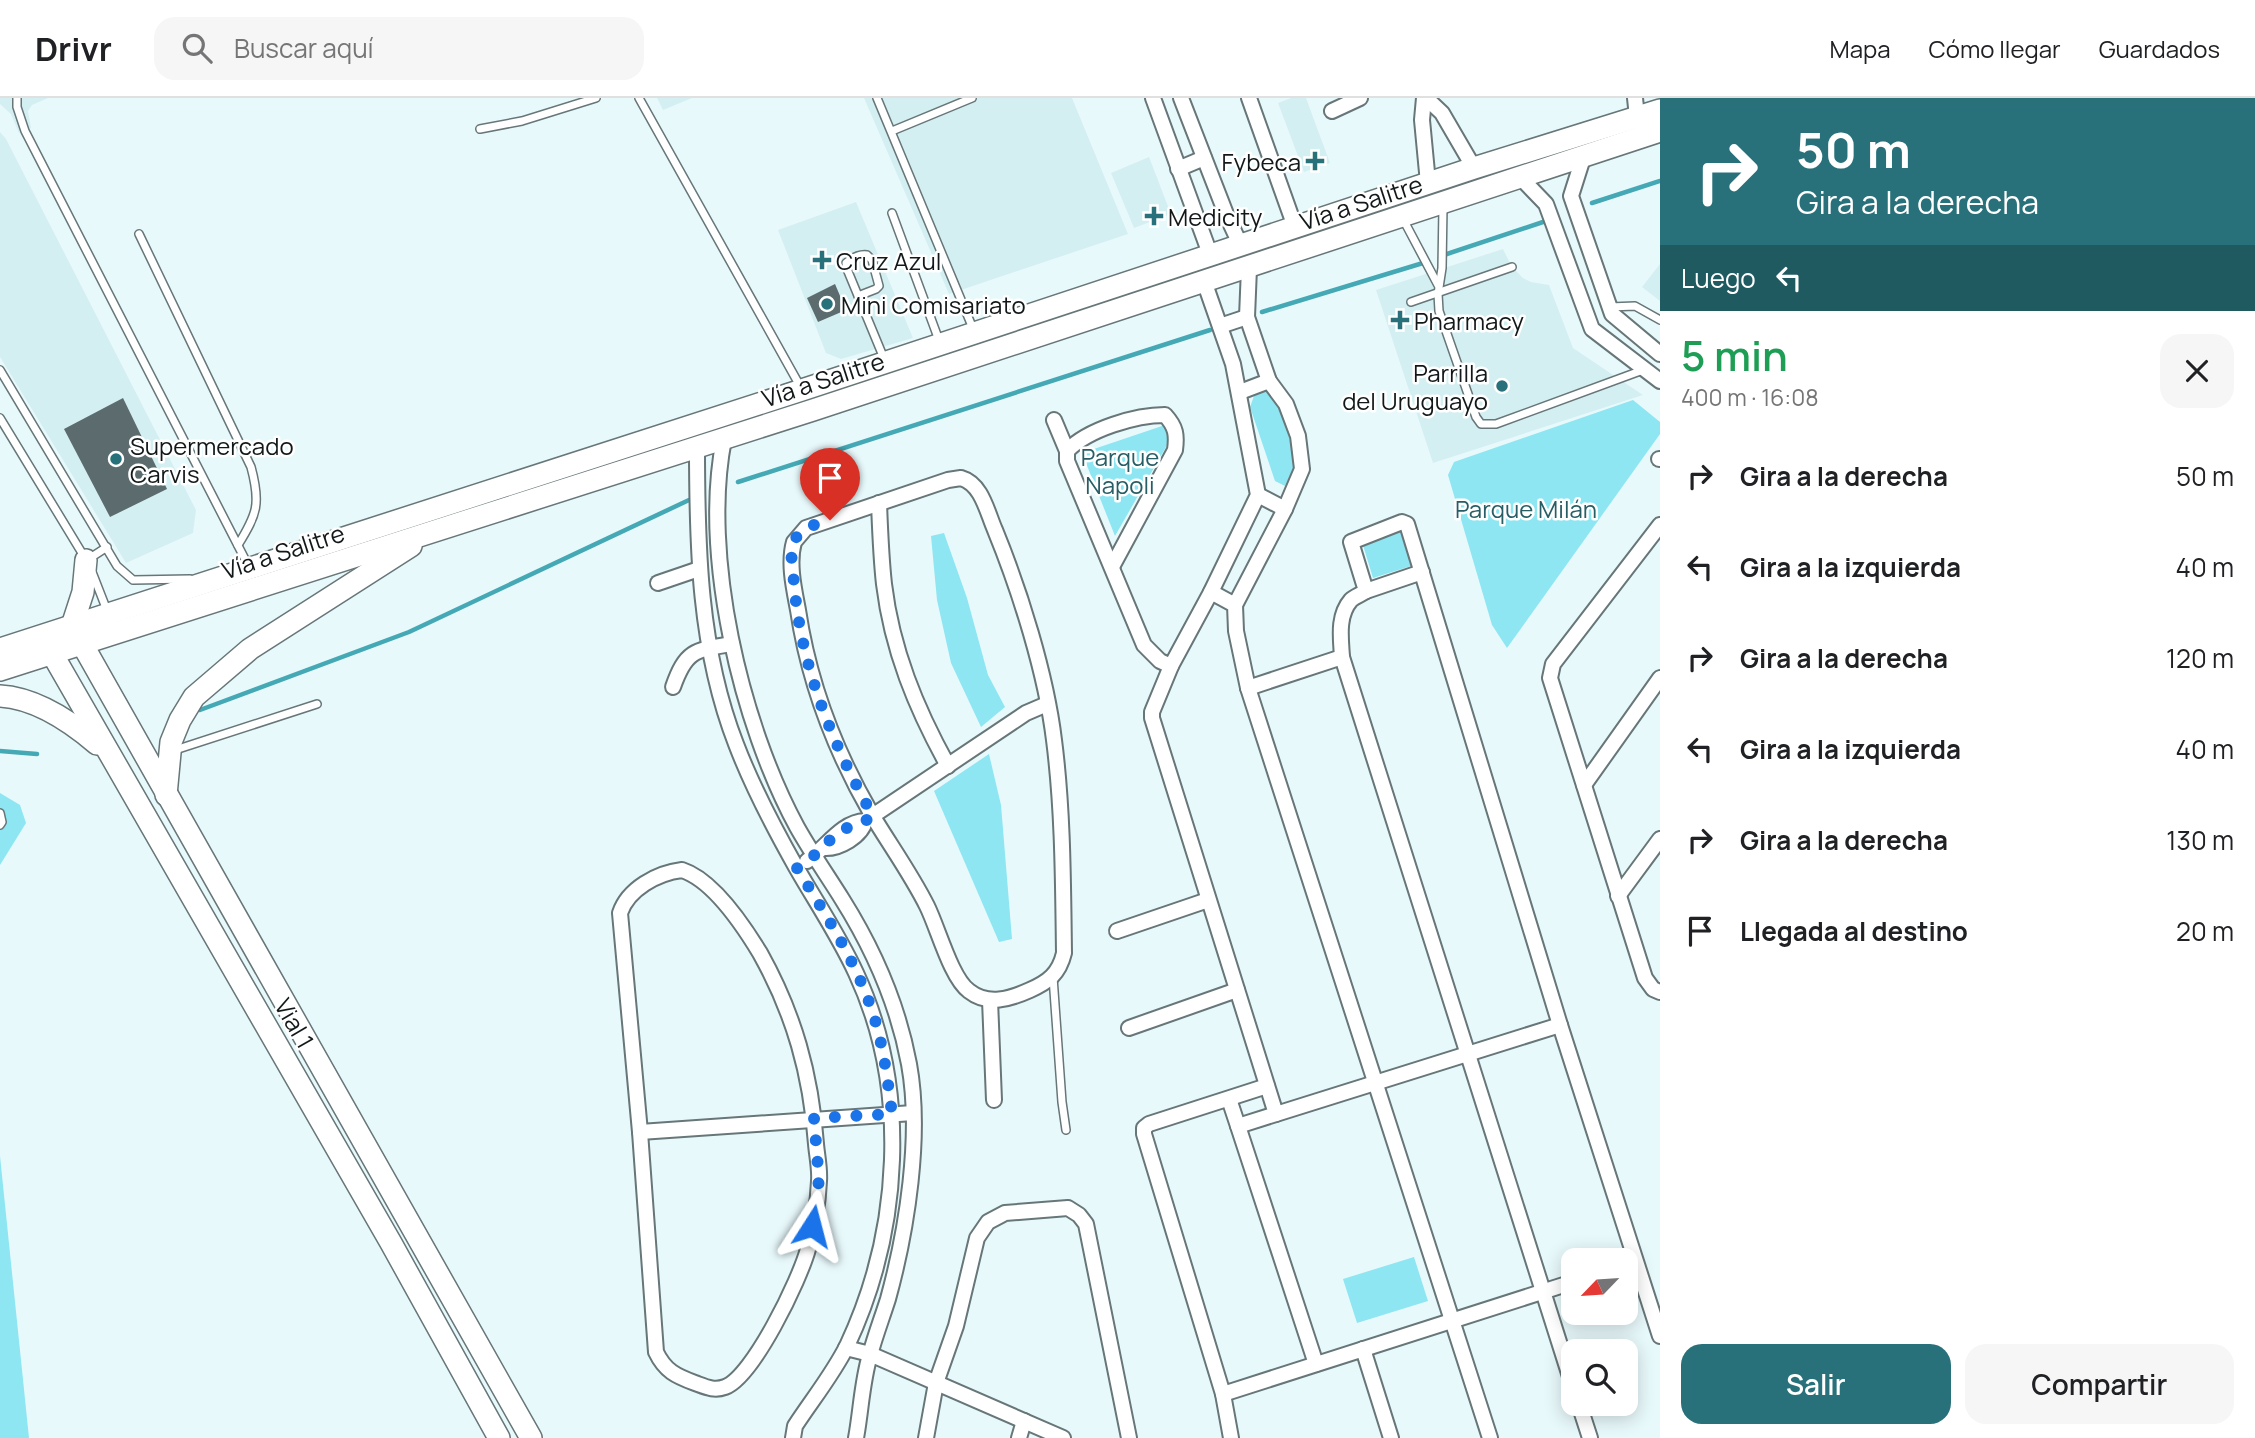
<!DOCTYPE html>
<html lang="es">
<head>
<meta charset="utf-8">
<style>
	:root { --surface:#fff; --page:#f6f6f6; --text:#202124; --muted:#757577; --line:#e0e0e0; --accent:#28717a }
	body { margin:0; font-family:Manrope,sans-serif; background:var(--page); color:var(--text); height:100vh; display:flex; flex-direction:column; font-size:26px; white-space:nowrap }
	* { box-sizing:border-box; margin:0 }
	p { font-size:23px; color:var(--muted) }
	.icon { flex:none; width:38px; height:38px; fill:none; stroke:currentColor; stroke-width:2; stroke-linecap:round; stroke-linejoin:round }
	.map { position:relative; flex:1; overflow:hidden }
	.details { display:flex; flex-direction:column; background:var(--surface); width:595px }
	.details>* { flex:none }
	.banner { background:#28717a; color:#fff; overflow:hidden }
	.needle { width:46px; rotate:245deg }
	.controls { position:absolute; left:1561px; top:1150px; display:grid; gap:14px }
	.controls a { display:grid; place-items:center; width:77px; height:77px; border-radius:14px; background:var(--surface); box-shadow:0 4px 18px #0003; font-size:35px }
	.pin { position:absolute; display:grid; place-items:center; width:60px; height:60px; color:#fff; margin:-72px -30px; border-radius:50% 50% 50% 0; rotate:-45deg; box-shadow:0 0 7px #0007 }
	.pin .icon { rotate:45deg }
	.me { position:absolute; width:77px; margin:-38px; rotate:9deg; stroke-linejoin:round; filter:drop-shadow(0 0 5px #0008) }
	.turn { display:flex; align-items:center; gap:24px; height:147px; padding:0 21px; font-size:32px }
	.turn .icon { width:91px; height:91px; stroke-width:2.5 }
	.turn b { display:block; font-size:49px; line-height:60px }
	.then { display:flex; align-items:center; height:66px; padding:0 21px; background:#0003; gap:14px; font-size:26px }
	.round { display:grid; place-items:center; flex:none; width:74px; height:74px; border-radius:21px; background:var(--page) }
	.overview { display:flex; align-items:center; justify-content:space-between; height:119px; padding:0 21px }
	h1 { font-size:42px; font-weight:600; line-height:52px; color:#1e9e55 }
	.cta { display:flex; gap:14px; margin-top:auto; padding:14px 21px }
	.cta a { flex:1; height:80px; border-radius:21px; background:var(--accent); color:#fff; font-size:28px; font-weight:600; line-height:80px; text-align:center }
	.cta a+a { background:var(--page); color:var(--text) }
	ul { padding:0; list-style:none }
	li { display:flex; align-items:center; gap:21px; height:91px; padding:0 21px }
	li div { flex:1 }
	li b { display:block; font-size:26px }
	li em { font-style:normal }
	header { display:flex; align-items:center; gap:42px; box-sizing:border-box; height:98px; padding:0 35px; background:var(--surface); border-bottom:2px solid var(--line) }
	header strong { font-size:33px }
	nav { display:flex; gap:38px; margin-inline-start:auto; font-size:24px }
	.search { width:490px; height:63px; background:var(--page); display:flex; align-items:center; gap:18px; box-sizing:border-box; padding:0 24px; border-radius:21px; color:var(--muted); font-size:26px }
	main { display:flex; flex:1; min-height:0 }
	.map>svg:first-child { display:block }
</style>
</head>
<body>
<header>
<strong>Drivr</strong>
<div class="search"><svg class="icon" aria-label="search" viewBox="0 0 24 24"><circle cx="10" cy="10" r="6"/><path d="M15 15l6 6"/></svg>Buscar aquí</div>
<nav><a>Mapa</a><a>Cómo llegar</a><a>Guardados</a></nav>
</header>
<main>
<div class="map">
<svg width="1660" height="1340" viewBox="0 0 1660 1340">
	<rect width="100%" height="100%" fill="#e8f9fc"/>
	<g fill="#d4eff2">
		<path d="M0,0H48L32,7L28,13L31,30L19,35L11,16L0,6Z"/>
		<path d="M657,0H692L663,12Z"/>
		<path d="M864,0H1072L1128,136L949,196Z"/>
		<path d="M1291,0H1306L1330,65L1304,74L1278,5Z"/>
		<path d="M0,34L6,41L196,412L193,435L126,465L0,259Z"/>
		<path d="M1149,59L1171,116L1134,130L1111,75Z"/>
		<path d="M856,104L913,240L841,261L826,255L778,132Z"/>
		<path d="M1503,151L1512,169L1523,180L1531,184L1549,187L1573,250L1643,297L1433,365L1376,192Z"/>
		<path d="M1660,166V203L1642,189Z"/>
	</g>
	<g fill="#8de6f2">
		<path d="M1266,292L1276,300L1297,363L1285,388L1275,383L1250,309L1254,298Z"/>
		<path d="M1633,302L1660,324V336L1507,550L1492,527L1448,377L1454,364Z"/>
		<path d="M1165,327L1170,342L1115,438L1082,355Z"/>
		<path d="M1400,432L1411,468L1373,480L1362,444Z"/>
		<path d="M944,435L967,500L988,577L1005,609L981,629L951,565L937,502L931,438Z"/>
		<path d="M989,656L1001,707L1012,841L999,844L934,693Z"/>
		<path d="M0,695L20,707L26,725L0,767Z"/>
		<path d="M0,1058L29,1340H0Z"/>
		<path d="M1414,1159L1428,1203L1357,1225L1343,1181Z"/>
	</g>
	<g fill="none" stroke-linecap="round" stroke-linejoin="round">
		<g stroke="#44a9b5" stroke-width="4.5">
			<path d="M1592,105L1660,83"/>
			<path d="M1444,157L1546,123"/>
			<path d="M1262,214L1423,165"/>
			<path d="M738,384L1210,232"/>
			<path d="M200,612L409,534L689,402"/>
			<path d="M0,653L37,656"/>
		</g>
	</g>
	<g fill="#5c6b6d">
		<path d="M835,186L846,212L818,224L807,200Z"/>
		<path d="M123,300L167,391L110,419L64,331Z"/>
	</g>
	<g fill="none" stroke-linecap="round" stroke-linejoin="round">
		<g stroke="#677678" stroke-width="10">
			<g id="lane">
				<path d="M17,0V9L25,33L249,469"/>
				<path d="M639,0L800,288"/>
				<path d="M877,0L974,233"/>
				<path d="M480,31L522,23L596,0"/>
				<path d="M892,33L972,0"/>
				<path d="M1443,109L1442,170L1438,196L1439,213L1476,319L1481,326H1496L1643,272"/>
				<path d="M892,115L940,245"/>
				<path d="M1403,121L1438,187"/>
				<path d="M139,136L251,369C261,406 257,416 238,447"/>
				<path d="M858,198L876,191L879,188L872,162L867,157C860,156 852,160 846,165L847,171L885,263"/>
				<path d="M1411,204L1512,169"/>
				<path d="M1610,209L1635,208L1660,222"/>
				<path d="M0,272L117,468L133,482L190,481"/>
				<path d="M0,320L85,460"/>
				<path d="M87,462L107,449"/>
				<path d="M92,474L108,515"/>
				<path d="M172,653L317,606"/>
				<path d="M0,715L2,724L0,727"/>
				<path d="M1053,879L1062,1004L1066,1032"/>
			</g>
		</g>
		<g stroke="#677678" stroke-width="18">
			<g id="street">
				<path d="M1153,0L1210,156"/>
				<path d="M1181,0L1226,116L1240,146"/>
				<path d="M1249,0L1295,129"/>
				<path d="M1424,0L1422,22L1428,85"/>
				<path d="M1426,0L1442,15L1474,70"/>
				<path d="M1635,0L1637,19"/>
				<path d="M1332,13L1360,0"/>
				<path d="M1584,57L1571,98L1612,216L1660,256"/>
				<path d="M1178,71L1204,60"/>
				<path d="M1520,79L1546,106L1592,231L1660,283"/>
				<path d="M1204,183L1233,266L1258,397L1211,494L1171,568L1152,614V620L1276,1016L1560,927"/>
				<path d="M1220,228L1247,219"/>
				<path d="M1240,294L1269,283"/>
				<path d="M1054,322L1067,353V363L1144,547L1160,563L1171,568"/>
				<path d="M724,341C701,457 741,626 797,729C811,754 827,777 842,801C874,852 898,907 909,966C922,1037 907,1132 888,1201C882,1220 875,1238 870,1257C862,1283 861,1313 856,1340"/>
				<path d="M697,349C697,449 699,551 736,646C752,688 774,730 796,769C816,804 839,838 856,875C910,991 901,1133 847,1248C833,1276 812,1302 795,1328L793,1340"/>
				<path d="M1067,353C1088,331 1136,317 1165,317C1176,329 1177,337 1175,352L1113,467"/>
				<path d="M1659,361H1660"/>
				<path d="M961,380C982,386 987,414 995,432C1020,493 1046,576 1054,642C1063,712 1063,784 1064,855C1059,876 1048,884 1030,892C1010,901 988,908 969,893C951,880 938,830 927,808C911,776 890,747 872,717C835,653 809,586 798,512C794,491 788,465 794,444L806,430L948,382Z"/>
				<path d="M1258,397L1285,411"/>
				<path d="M879,405C880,432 881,459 884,486C892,552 916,610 948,668"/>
				<path d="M1660,427L1553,566L1550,580L1645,880L1653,891L1660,894"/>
				<path d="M658,485L699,471"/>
				<path d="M1366,493L1422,474"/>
				<path d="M1211,494L1235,507L1236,533L1248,590L1490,1340"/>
				<path d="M1235,507L1285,411L1302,371L1298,338L1286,306L1269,283L1247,219L1249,170"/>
				<path d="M673,589C686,552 695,552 732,546"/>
				<path d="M1248,590L1342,559"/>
				<path d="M1584,687L1660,580"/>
				<path d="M824,750C839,751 862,738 865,723"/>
				<path d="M807,763C826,750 841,724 865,723L1026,615L1047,606"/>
				<path d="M682,772C713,782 743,827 760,855C794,916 811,976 816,1046C817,1058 820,1071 819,1083C818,1105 814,1130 808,1151C800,1181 753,1279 725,1289C714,1293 706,1289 695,1285C676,1278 665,1273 656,1254L640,1034L620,815C628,791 657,775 682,772Z"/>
				<path d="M1618,798L1660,741"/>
				<path d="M1117,833L1208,802"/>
				<path d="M990,902L994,1002"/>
				<path d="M1129,930L1237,892"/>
				<path d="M1229,1001L1238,1028"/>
				<path d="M1276,1016L1238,1028L1316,1266"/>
				<path d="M640,1034L913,1015"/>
				<path d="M846,1250L870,1256L1063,1340"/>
				<path d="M1363,1251L1391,1340"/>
				<path d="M1573,1288L1342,559C1341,541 1337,518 1351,502C1354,499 1362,496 1366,493L1351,444L1402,424L1407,426L1560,927L1660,1238"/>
				<path d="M1223,1296L1573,1184"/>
				<path d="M1579,1306L1590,1340"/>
				<path d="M926,1340L936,1285L956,1228L977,1140L988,1124L1005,1115L1068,1110L1079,1117L1086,1126L1129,1340"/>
				<path d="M1019,1340L1024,1323"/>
				<path d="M1231,1340L1223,1296L1144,1036V1030L1149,1026L1267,988"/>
			</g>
		</g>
		<g stroke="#677678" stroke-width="24">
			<g id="primary">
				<path d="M86,462L83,494L72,528L531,1340"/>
				<path d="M46,545L391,1145L499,1340"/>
				<path d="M0,551L802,292L1474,70L1660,12"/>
				<path d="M0,572L813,312L1660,33"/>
				<path d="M0,598C36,600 70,623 97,646"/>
				<path d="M166,697L171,644L180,622L194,599L250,551L411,448"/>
			</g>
		</g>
		<use href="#lane" stroke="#fff" stroke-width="7"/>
		<use href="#street" stroke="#fff" stroke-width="14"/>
		<use href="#primary" stroke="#fff" stroke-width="21"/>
	</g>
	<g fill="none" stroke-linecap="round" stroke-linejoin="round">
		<path stroke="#1a73e8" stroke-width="12" stroke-dasharray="0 21.6" d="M812,1128L819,1082L814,1020L892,1016C888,985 884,952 875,922C859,868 826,817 797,770L824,750L832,739L855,725L865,723L873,718C832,645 801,569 794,485C793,472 789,455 794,443C801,429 817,426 830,422"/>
	</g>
	<g fill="#28717a" stroke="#fff" stroke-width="2.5">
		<path d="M1311.5 52.5h7v7h7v7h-7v7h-7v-7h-7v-7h7z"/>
		<path d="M1150.5 107.5h7v7h7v7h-7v7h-7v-7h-7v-7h7z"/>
		<path d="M818.5 151.5h7v7h7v7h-7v7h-7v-7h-7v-7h7z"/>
		<circle cx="827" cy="206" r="7"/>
		<path d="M1396.5 211.5h7v7h7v7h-7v7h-7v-7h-7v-7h7z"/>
		<circle cx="1502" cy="288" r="7"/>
		<circle cx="116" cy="361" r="7"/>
	</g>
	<g text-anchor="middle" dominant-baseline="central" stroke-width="5" stroke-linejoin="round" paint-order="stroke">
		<g font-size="24" fill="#121819" stroke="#fff" text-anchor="start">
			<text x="1301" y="63" text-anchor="end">Fybeca</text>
			<text x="1168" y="118">Medicity</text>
			<text x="836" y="162">Cruz Azul</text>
			<text x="841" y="206">Mini Comisariato</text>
			<text x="1414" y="222">Pharmacy</text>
			<text x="1488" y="274" text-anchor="end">Parrilla<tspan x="1488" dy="28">del Uruguayo</tspan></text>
			<text x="130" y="347">Supermercado<tspan x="130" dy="28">Carvis</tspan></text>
		</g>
		<g font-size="24" fill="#121819" stroke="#fff">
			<text transform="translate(1361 104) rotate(-18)">Vía a Salitre</text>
			<text transform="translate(823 281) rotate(-18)">Vía a Salitre</text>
			<text transform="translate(283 453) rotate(-18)">Vía a Salitre</text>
			<text transform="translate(295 925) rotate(60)">Vial 1</text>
		</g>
		<g font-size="24" fill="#275e65" stroke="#fff">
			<text x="1120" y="358">Parque<tspan x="1120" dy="28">Napoli</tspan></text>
			<text x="1526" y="410">Parque Milán</text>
		</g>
	</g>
</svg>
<div class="controls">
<a><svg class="needle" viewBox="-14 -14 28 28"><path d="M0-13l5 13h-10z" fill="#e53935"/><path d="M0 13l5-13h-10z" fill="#757577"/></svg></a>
<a><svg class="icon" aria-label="search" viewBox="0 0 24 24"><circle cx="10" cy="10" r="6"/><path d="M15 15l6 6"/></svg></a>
</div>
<div class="pin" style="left:830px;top:422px;background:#d93025"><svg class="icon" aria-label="arrive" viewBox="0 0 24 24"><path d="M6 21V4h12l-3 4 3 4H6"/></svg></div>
<svg class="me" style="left:812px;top:1128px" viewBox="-20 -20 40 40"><path d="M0-17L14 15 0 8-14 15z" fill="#1a73e8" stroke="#fff" stroke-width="4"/></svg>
</div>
<section class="details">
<div class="banner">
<div class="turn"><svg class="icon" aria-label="right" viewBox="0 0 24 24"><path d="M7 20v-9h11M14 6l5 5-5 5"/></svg><div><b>50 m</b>Gira a la derecha</div></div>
<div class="then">Luego<svg class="icon" aria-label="left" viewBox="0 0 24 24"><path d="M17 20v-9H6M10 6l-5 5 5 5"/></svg></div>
</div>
<div class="overview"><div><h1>5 min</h1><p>400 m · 16:08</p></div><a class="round"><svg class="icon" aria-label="close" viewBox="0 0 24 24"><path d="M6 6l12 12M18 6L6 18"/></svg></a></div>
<ul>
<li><svg class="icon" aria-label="right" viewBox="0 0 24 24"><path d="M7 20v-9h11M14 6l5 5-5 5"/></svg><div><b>Gira a la derecha</b></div><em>50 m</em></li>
<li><svg class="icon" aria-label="left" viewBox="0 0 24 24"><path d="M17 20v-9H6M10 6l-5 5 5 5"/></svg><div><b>Gira a la izquierda</b></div><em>40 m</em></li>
<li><svg class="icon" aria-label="right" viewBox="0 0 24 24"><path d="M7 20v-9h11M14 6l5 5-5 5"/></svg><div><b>Gira a la derecha</b></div><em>120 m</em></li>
<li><svg class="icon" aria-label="left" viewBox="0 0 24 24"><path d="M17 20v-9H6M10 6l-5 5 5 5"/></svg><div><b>Gira a la izquierda</b></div><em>40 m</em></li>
<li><svg class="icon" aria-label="right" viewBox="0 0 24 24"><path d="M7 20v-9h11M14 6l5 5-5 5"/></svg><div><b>Gira a la derecha</b></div><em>130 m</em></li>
<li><svg class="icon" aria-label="arrive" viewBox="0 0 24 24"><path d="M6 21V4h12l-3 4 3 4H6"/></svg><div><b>Llegada al destino</b></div><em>20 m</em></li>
</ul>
<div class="cta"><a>Salir</a><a>Compartir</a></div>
</section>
</main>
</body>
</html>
